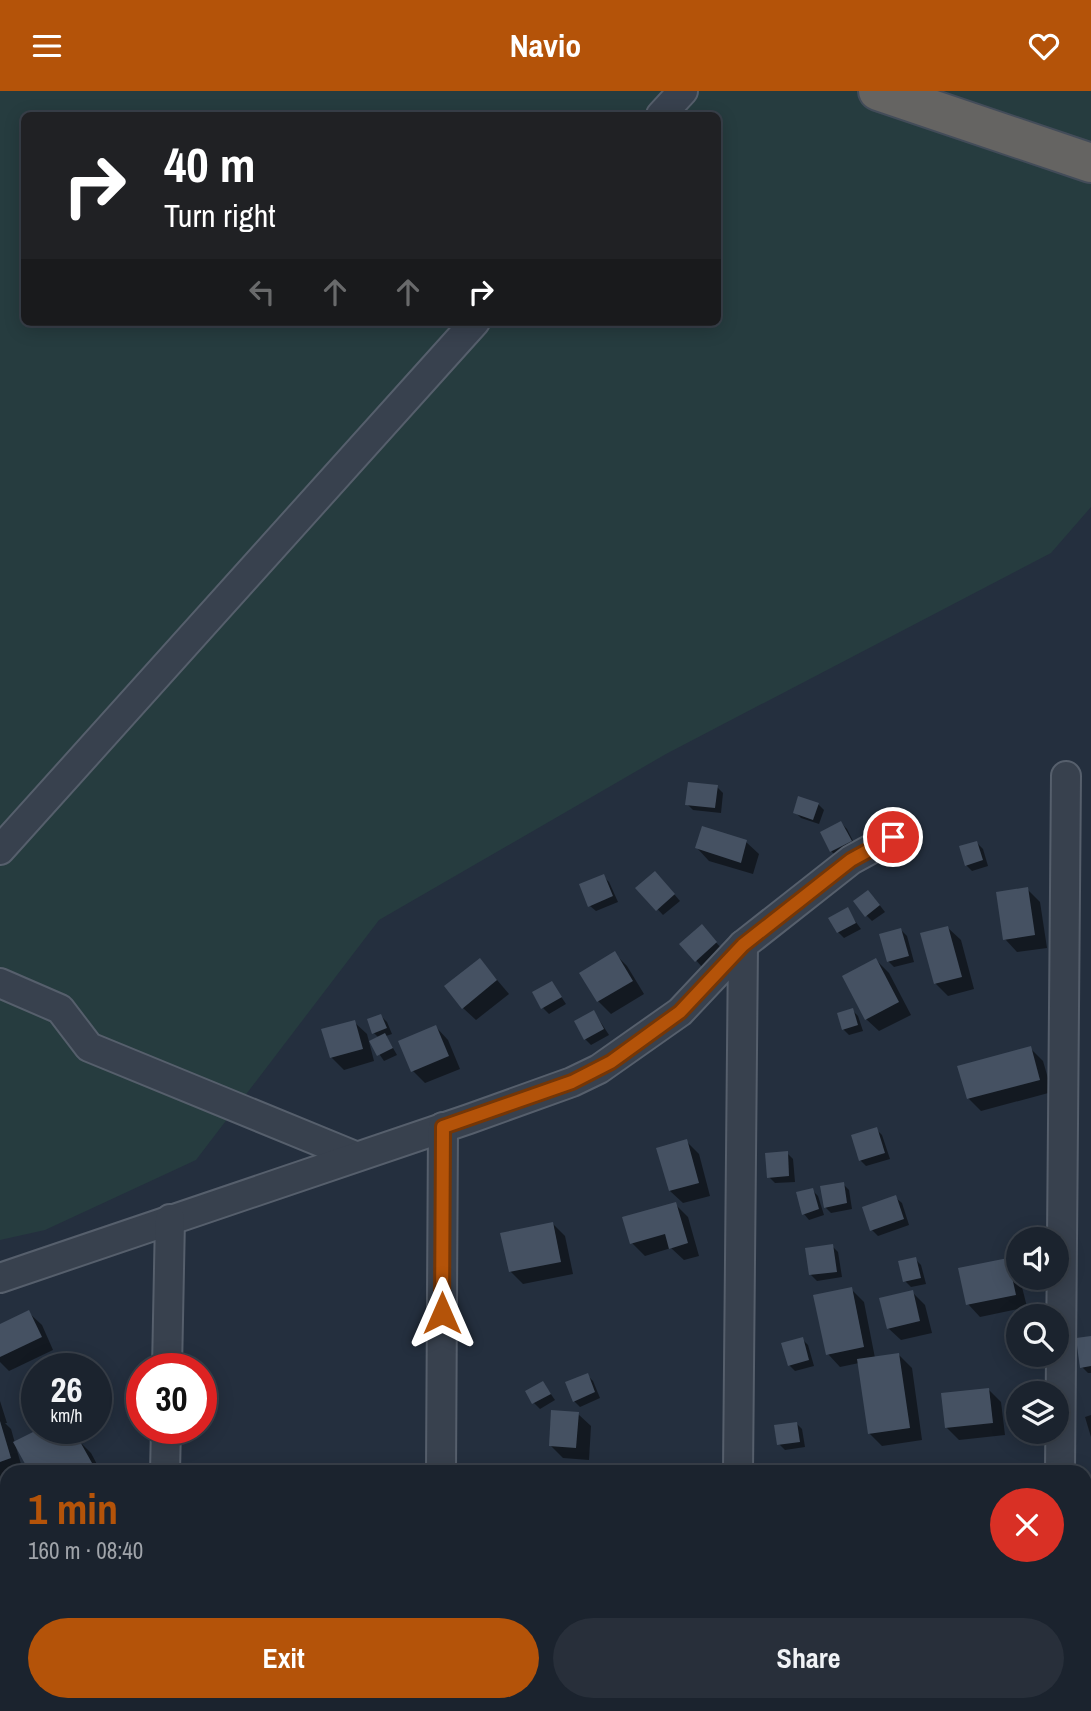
<!DOCTYPE html>
<html lang="en">
<head>
<meta charset="utf-8">
<style>
	:root { --surface:#1b232e; --page:#282f3a; --text:#f1f3f6; --muted:#a0a4aa; --line:#39404a; --accent:#b45309 }
	body { margin:0; font-family:"Archivo Narrow",sans-serif; background:var(--page); color:var(--text); height:100vh; display:flex; flex-direction:column; font-size:26px; white-space:nowrap }
	* { box-sizing:border-box; margin:0 }
	p { font-size:23px; color:var(--muted) }
	.icon { flex:none; width:38px; height:38px; fill:none; stroke:currentColor; stroke-width:2; stroke-linecap:round; stroke-linejoin:round }
	.map { position:relative; flex:1; overflow:hidden }
	.panel { position:absolute; left:0px; top:1374px; width:1092px; height:247px; display:flex; flex-direction:column; background:var(--surface); border-radius:21px 21px 0 0; box-shadow:0 4px 18px #0003,0 0 0 2px var(--line) }
	.panel>* { flex:none }
	.banner { position:absolute; left:21px; top:21px; width:700px; height:214px; border-radius:10px; box-shadow:0 4px 18px #0003,0 0 0 2px var(--line); background:#202124; color:#fff; overflow:hidden }
	.controls { position:absolute; left:1006px; top:1136px; display:grid; gap:14px }
	.controls a { display:grid; place-items:center; width:63px; height:63px; border-radius:50%; background:var(--surface); box-shadow:0 4px 18px #0003,0 0 0 2px var(--line); font-size:35px }
	.speed { position:absolute; left:21px; top:1262px; display:flex; gap:14px; font-size:35px; font-weight:700; text-align:center }
	.speed>* { display:grid; place-content:center; width:91px; height:91px; border-radius:50%; background:var(--surface); box-shadow:0 4px 18px #0003,0 0 0 2px var(--line); line-height:1 }
	.speed small { font-size:18px; font-weight:400 }
	.speed .limit { border:10px solid #d22; background:#fff; color:#111 }
	.pin { position:absolute; display:grid; place-items:center; width:60px; height:60px; color:#fff; margin:-30px; border:4px solid #fff; border-radius:50%; box-shadow:0 2px 7px #0007 }
	.me { position:absolute; width:77px; margin:-38px; rotate:0deg; stroke-linejoin:round; filter:drop-shadow(0 0 5px #0008) }
	.turn { display:flex; align-items:center; gap:24px; height:147px; padding:0 28px; font-size:32px }
	.turn .icon { width:91px; height:91px; stroke-width:2.5 }
	.turn b { display:block; font-size:49px; line-height:60px }
	.lanes { display:flex; align-items:center; height:66px; padding:0 28px; background:#0003; justify-content:center; gap:35px; direction:ltr }
	.lanes .off { opacity:.35 }
	.round { display:grid; place-items:center; flex:none; width:74px; height:74px; border-radius:37px; background:var(--page) }
	.summary { display:flex; align-items:center; justify-content:space-between; height:119px; padding:0 28px }
	h1 { font-size:42px; font-weight:700; line-height:52px; color:var(--accent) }
	.action { display:flex; gap:14px; margin-top:auto; padding:14px 28px }
	.action a { flex:1; height:80px; border-radius:42px; background:var(--accent); color:#fff; font-size:28px; font-weight:700; line-height:80px; text-align:center }
	.action a+a { background:var(--page); color:var(--text) }
	header { display:flex; justify-content:space-between; align-items:center; height:91px; padding:0 28px; background:var(--accent); color:#fff; font-size:32px; font-weight:700 }
	.map>svg:first-child { display:block }
</style>
</head>
<body>
<header><svg class="icon" aria-label="menu" viewBox="0 0 24 24"><path d="M4 6h16M4 12h16M4 18h16"/></svg>Navio<svg class="icon" aria-label="heart" viewBox="0 0 24 24"><path d="M12 20l-8-8c-3-5 5-10 8-4 3-6 11-1 8 4z"/></svg></header>
<div class="map">
<svg width="1091" height="1620" viewBox="0 0 1091 1620">
	<rect width="100%" height="100%" fill="#242f3e"/>
	<path fill="#263c3f" fill-rule="evenodd" d="M0,0H1091V416L1051,462L666,663L379,829L196,1069L45,1139L0,1149ZM24,24H718V231H24Z"/>
	<g fill="#0007">
		<path d="M717,696L723,702L721,722L693,719L687,713Z"/>
		<path d="M818,713L824,719L819,733L801,727L795,721Z"/>
		<path d="M841,732L847,738L856,756L837,766L831,760Z"/>
		<path d="M746,751L759,763L753,783L709,770L697,757Z"/>
		<path d="M977,752L983,758L988,775L972,780L966,774Z"/>
		<path d="M603,785L609,791L618,811L596,820L590,815Z"/>
		<path d="M661,788L680,810L663,824L638,797Z"/>
		<path d="M1027,798L1040,811L1047,857L1017,861L1005,848Z"/>
		<path d="M874,807L885,821L872,830L866,824Z"/>
		<path d="M847,819L861,838L844,847L838,841Z"/>
		<path d="M702,836L722,858L702,876L682,853Z"/>
		<path d="M948,837L961,849L974,898L948,905L935,892Z"/>
		<path d="M901,839L907,845L914,871L894,876L888,870Z"/>
		<path d="M615,863L627,875L644,903L611,923L598,910L581,883Z"/>
		<path d="M480,869L509,903L476,929L463,917Z"/>
		<path d="M876,869L889,882L911,924L879,940L866,928Z"/>
		<path d="M552,892L566,913L549,923L543,917Z"/>
		<path d="M852,919L858,925L863,940L849,944L843,938Z"/>
		<path d="M594,921L609,944L591,954L585,948Z"/>
		<path d="M381,925L387,931L392,943L386,945L397,964L384,970L371,951L379,947L374,942Z"/>
		<path d="M354,931L367,943L374,970L344,979L331,966Z"/>
		<path d="M436,936L448,949L460,978L425,992L413,980Z"/>
		<path d="M1030,957L1043,970L1052,1001L981,1020L968,1007Z"/>
		<path d="M876,1038L882,1044L890,1068L866,1075L860,1069Z"/>
		<path d="M686,1050L699,1063L710,1105L683,1112L670,1100Z"/>
		<path d="M787,1062L793,1068L795,1091L775,1092L769,1086Z"/>
		<path d="M843,1093L849,1099L852,1118L831,1122L825,1116Z"/>
		<path d="M812,1099L818,1105L824,1124L809,1129L804,1123Z"/>
		<path d="M896,1107L902,1112L909,1134L878,1145L872,1139Z"/>
		<path d="M675,1113L688,1126L699,1165L684,1169L671,1157L645,1165L632,1152Z"/>
		<path d="M553,1133L565,1145L573,1183L523,1193L510,1180Z"/>
		<path d="M832,1155L838,1161L842,1186L817,1190L811,1184Z"/>
		<path d="M915,1168L921,1174L926,1193L911,1196L905,1190Z"/>
		<path d="M1007,1168L1018,1180L1027,1216L980,1226L968,1213Z"/>
		<path d="M851,1198L864,1211L875,1267L899,1264L912,1277L922,1349L882,1355L869,1342L859,1272L840,1276L828,1263Z"/>
		<path d="M912,1201L925,1214L932,1242L901,1249L888,1237Z"/>
		<path d="M29,1222L42,1234L53,1259L9,1280L0,1271V1235Z"/>
		<path d="M1091,1246V1282H1088L1082,1276Z"/>
		<path d="M802,1248L808,1254L814,1275L795,1280L789,1274Z"/>
		<path d="M587,1284L593,1290L600,1307L580,1316L574,1310Z"/>
		<path d="M543,1292L555,1309L540,1318L534,1312Z"/>
		<path d="M988,1298L1001,1311L1005,1344L959,1349L946,1336Z"/>
		<path d="M0,1310L7,1332H5L11,1338L15,1352L45,1337H55L68,1354L78,1349L91,1362L101,1381H32L16,1356L23,1380L7,1381V1385L0,1386Z"/>
		<path d="M578,1323L591,1335L589,1369L563,1367L551,1355Z"/>
		<path d="M1091,1324V1346L1085,1326Z"/>
		<path d="M796,1332L802,1338L805,1356L785,1359L779,1353Z"/>
		<path d="M1085,1576H1091V1620H1088L1081,1614H1085Z"/>
		<path d="M174,1614H217L218,1620H181Z"/>
		<path d="M266,1614H322L323,1620H266Z"/>
		<path d="M351,1614H410L411,1620H351Z"/>
		<path d="M524,1614H603L604,1620H525Z"/>
	</g>
	<g fill="#455162">
		<path d="M688,691L718,694L715,717L685,714Z"/>
		<path d="M798,705L819,712L813,729L793,722Z"/>
		<path d="M841,730L852,750L830,761L820,741Z"/>
		<path d="M702,735L747,749L741,772L695,757Z"/>
		<path d="M977,750L983,769L965,775L959,755Z"/>
		<path d="M655,780L675,803L656,820L635,797Z"/>
		<path d="M604,783L613,805L588,816L579,793Z"/>
		<path d="M1028,796L1035,844L1003,849L996,801Z"/>
		<path d="M868,799L880,814L865,826L853,810Z"/>
		<path d="M848,816L856,832L837,842L828,827Z"/>
		<path d="M702,833L717,851L695,871L679,853Z"/>
		<path d="M948,835L962,886L934,893L920,842Z"/>
		<path d="M901,837L909,865L887,871L879,843Z"/>
		<path d="M615,860L633,890L597,911L579,882Z"/>
		<path d="M480,867L497,889L462,918L444,895Z"/>
		<path d="M876,867L899,911L865,929L842,885Z"/>
		<path d="M552,890L562,906L541,918L532,901Z"/>
		<path d="M853,917L858,934L842,939L837,922Z"/>
		<path d="M594,919L604,938L584,949L574,930Z"/>
		<path d="M381,923L387,937L372,943L367,928Z"/>
		<path d="M355,929L363,958L330,967L321,938Z"/>
		<path d="M436,934L449,965L411,981L398,950Z"/>
		<path d="M385,942L393,957L377,965L369,950Z"/>
		<path d="M1031,955L1040,989L967,1008L957,975Z"/>
		<path d="M877,1036L885,1062L859,1070L851,1044Z"/>
		<path d="M687,1048L699,1092L669,1100L656,1057Z"/>
		<path d="M788,1060L789,1085L767,1087L765,1062Z"/>
		<path d="M844,1091L847,1112L824,1117L820,1095Z"/>
		<path d="M813,1097L819,1118L802,1124L796,1101Z"/>
		<path d="M896,1104L904,1128L870,1140L862,1116Z"/>
		<path d="M676,1111L688,1152L669,1158L665,1143L630,1153L622,1126Z"/>
		<path d="M553,1131L561,1171L509,1181L500,1142Z"/>
		<path d="M833,1153L837,1181L809,1184L805,1157Z"/>
		<path d="M916,1166L921,1187L903,1191L898,1170Z"/>
		<path d="M1008,1167L1016,1204L966,1214L958,1177Z"/>
		<path d="M852,1196L864,1256L826,1264L813,1204Z"/>
		<path d="M913,1199L920,1230L887,1238L879,1207Z"/>
		<path d="M29,1219L42,1246L0,1266V1233Z"/>
		<path d="M1091,1245V1275L1080,1277L1076,1247Z"/>
		<path d="M803,1246L809,1269L788,1275L781,1252Z"/>
		<path d="M899,1262L910,1337L868,1343L857,1268Z"/>
		<path d="M588,1282L595,1301L573,1311L565,1291Z"/>
		<path d="M543,1290L551,1303L532,1313L525,1300Z"/>
		<path d="M989,1297L993,1332L945,1337L941,1302Z"/>
		<path d="M551,1319L579,1321L576,1357L549,1355Z"/>
		<path d="M0,1330L11,1367L0,1371Z"/>
		<path d="M797,1331L800,1351L777,1354L774,1334Z"/>
		<path d="M41,1337H55L64,1354L78,1347L92,1372L76,1381H43L40,1375L29,1380L13,1351Z"/>
		<rect x="1085" y="1574" width="6" height="40"/>
		<path d="M264,1614H299V1620H265Z"/>
		<path d="M349,1614H399L400,1619L350,1620Z"/>
		<path d="M522,1614H593L594,1620H523Z"/>
	</g>
	<g fill="none" stroke-linecap="round" stroke-linejoin="round">
		<g stroke="#565f6c" stroke-width="32">
			<g id="minor">
				<path d="M661,24L683,0"/>
				<path d="M0,759L475,231"/>
				<path d="M0,892L60,918L89,956L355,1065"/>
				<path d="M0,1187L469,1028L572,991L599,978L680,921L743,854L851,769L893,746"/>
				<path d="M167,1278L170,1128"/>
				<path d="M165,1381L166,1337"/>
				<path d="M441,1381L443,1036"/>
				<path d="M738,1381L743,854"/>
				<path d="M1060,1381L1066,685"/>
				<path d="M160,1620V1614"/>
				<path d="M439,1620V1614"/>
				<path d="M736,1620V1614"/>
				<path d="M1058,1620V1614"/>
			</g>
		</g>
		<g stroke="#434c59" stroke-width="42">
			<path id="trunk" d="M878,0L1091,72"/>
		</g>
		<use href="#minor" stroke="#38414e" stroke-width="28"/>
		<use href="#trunk" stroke="#656462" stroke-width="38"/>
	</g>
	<g fill="none" stroke-linecap="round" stroke-linejoin="round">
		<g stroke="#753606" stroke-width="18">
			<path id="route" d="M442,1222L443,1036L572,991L611,971L680,921L743,854L851,769L893,746"/>
		</g>
		<use href="#route" stroke="#b45309" stroke-width="12"/>
	</g>
</svg>
<div class="controls">
<a><svg class="icon" aria-label="sound" viewBox="0 0 24 24"><path d="M4 9h4l5-4v14l-5-4H4zM17 9q2 3 0 6"/></svg></a>
<a><svg class="icon" aria-label="search" viewBox="0 0 24 24"><circle cx="10" cy="10" r="6"/><path d="M15 15l6 6"/></svg></a>
<a><svg class="icon" aria-label="layers" viewBox="0 0 24 24"><path d="M12 4l9 5-9 5-9-5zM3 14l9 5 9-5"/></svg></a>
</div>
<div class="speed"><div>26<small>km/h</small></div><div class="limit">30</div></div>
<div class="pin" style="left:893px;top:746px;background:#d93025"><svg class="icon" aria-label="arrive" viewBox="0 0 24 24"><path d="M6 21V4h12l-3 4 3 4H6"/></svg></div>
<svg class="me" style="left:442px;top:1222px" viewBox="-20 -20 40 40"><path d="M0-17L14 15 0 8-14 15z" fill="#b45309" stroke="#fff" stroke-width="4"/></svg>
<div class="banner">
<div class="turn"><svg class="icon" aria-label="right" viewBox="0 0 24 24"><path d="M7 20v-9h11M14 6l5 5-5 5"/></svg><div><b>40 m</b>Turn right</div></div>
<div class="lanes"><svg class="icon off" aria-label="left" viewBox="0 0 24 24"><path d="M17 20v-9H6M10 6l-5 5 5 5"/></svg><svg class="icon off" aria-label="ahead" viewBox="0 0 24 24"><path d="M12 20V5M6 11l6-6 6 6"/></svg><svg class="icon off" aria-label="ahead" viewBox="0 0 24 24"><path d="M12 20V5M6 11l6-6 6 6"/></svg><svg class="icon" aria-label="right" viewBox="0 0 24 24"><path d="M7 20v-9h11M14 6l5 5-5 5"/></svg></div>
</div>
<section class="panel">
<div class="summary"><div><h1>1 min</h1><p>160 m · 08:40</p></div><a class="round" style="background:#d93025;color:#fff"><svg class="icon" aria-label="close" viewBox="0 0 24 24"><path d="M6 6l12 12M18 6L6 18"/></svg></a></div>
<div class="action"><a>Exit</a><a>Share</a></div>
</section>
</div>
</body>
</html>
